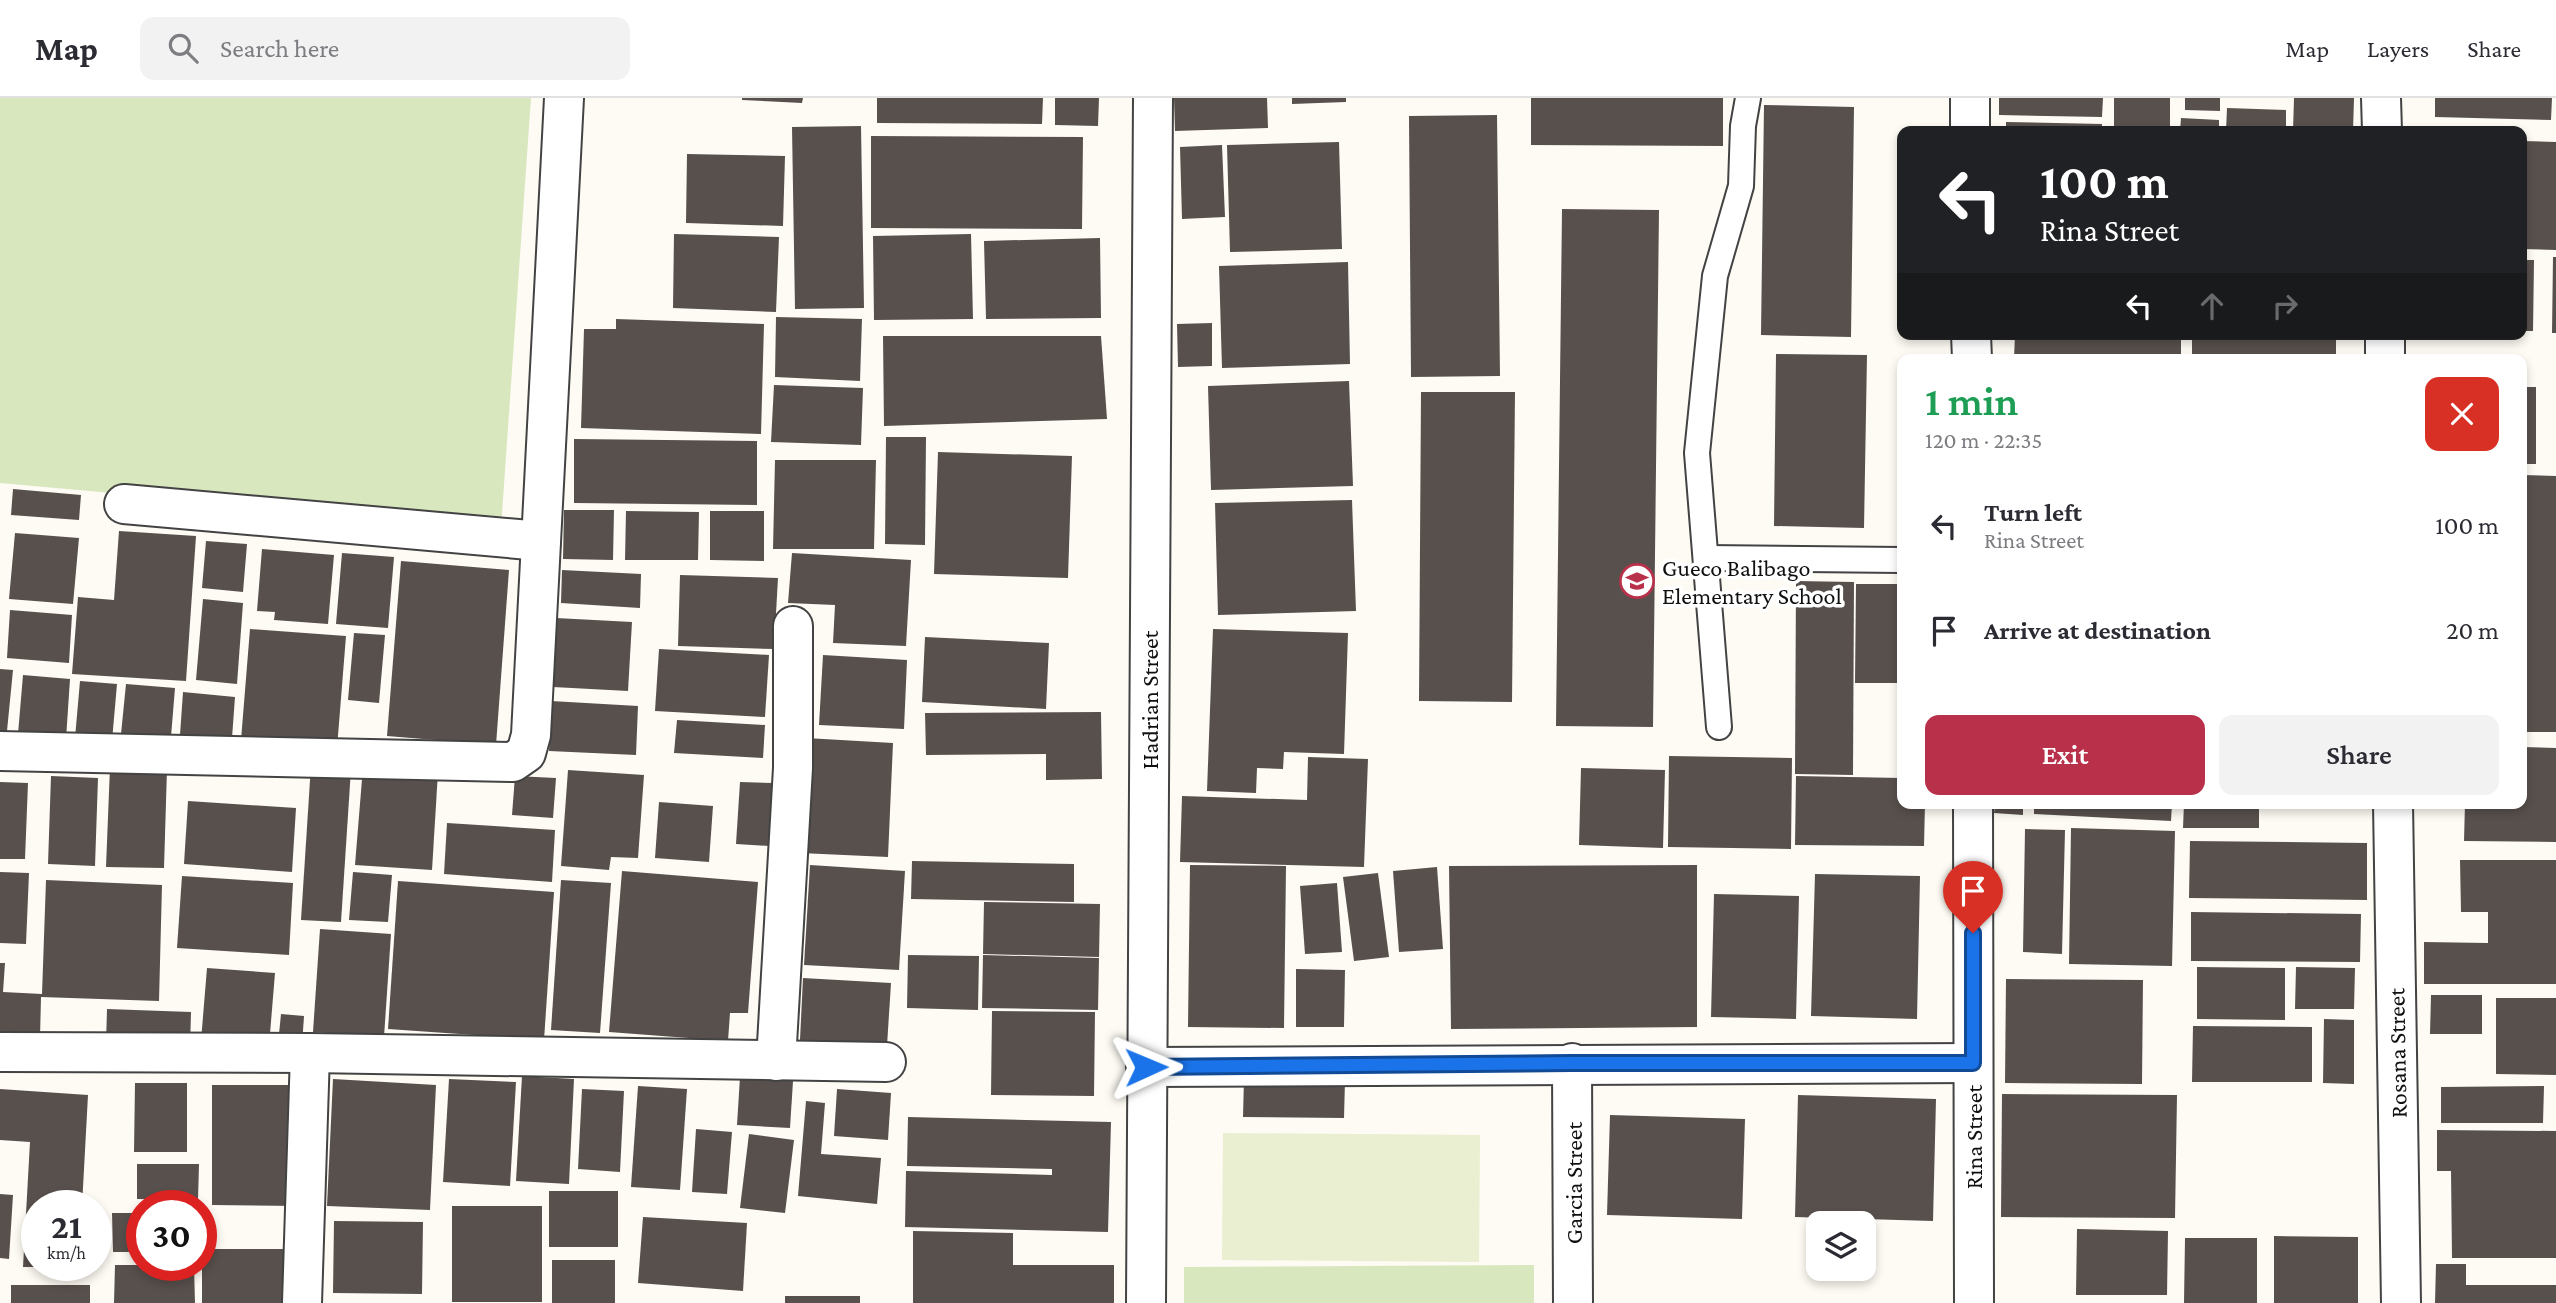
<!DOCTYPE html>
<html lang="en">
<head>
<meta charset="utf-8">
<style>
	:root { --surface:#fff; --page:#f2f2f3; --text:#2b2b33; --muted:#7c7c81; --line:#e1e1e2; --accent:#b8304a }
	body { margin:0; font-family:"Crimson Pro",serif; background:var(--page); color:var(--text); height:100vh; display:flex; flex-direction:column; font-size:26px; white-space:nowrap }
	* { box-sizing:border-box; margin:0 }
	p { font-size:23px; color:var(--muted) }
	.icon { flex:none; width:38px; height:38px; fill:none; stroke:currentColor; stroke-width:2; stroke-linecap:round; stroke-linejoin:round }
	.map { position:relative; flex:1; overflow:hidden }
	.drawer { position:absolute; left:1897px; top:256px; width:630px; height:455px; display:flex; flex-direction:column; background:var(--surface); border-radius:14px; box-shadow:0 4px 10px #0003 }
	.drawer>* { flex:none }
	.banner { position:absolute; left:1897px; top:28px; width:630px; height:214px; border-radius:14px; box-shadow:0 4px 10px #0003; background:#202124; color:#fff; overflow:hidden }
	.fabs { position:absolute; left:1806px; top:1113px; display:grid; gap:14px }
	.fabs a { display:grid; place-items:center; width:70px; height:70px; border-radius:14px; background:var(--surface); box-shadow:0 4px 10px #0003; font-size:35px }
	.speed { position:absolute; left:21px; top:1092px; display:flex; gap:14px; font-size:35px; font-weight:700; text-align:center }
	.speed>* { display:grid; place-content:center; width:91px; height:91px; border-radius:50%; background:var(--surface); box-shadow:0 4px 10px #0003; line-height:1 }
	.speed small { font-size:18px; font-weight:400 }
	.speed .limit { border:10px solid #d22; background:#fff; color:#111 }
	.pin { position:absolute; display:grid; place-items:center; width:60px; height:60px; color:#fff; margin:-72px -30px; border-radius:50% 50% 50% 0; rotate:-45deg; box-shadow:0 0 7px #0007 }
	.pin .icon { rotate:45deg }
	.me { position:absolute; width:77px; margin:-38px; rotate:89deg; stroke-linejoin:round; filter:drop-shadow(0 0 5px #0008) }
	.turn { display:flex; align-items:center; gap:24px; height:147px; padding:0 28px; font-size:32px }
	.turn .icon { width:91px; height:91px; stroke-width:2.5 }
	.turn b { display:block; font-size:49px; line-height:60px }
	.lanes { display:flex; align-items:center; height:66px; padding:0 28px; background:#0003; justify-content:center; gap:35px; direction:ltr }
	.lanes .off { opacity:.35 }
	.round { display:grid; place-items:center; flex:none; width:74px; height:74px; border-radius:14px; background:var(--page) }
	.summary { display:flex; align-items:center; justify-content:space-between; height:119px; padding:0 28px }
	h1 { font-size:42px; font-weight:600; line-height:52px; color:#1e9e55 }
	.primary-button { display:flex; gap:14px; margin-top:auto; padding:14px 28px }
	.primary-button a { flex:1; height:80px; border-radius:14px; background:var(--accent); color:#fff; font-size:28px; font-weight:600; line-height:80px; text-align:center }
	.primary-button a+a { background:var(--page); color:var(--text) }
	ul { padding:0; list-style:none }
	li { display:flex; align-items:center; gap:21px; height:105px; padding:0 28px }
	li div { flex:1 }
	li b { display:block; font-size:26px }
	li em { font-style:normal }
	header { display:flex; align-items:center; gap:42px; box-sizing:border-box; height:98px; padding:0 35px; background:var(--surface); border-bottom:2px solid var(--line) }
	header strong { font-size:33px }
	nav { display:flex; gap:38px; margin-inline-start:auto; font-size:24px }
	.search { width:490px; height:63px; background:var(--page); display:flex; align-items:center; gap:18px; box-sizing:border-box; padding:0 24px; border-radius:14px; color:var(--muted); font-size:26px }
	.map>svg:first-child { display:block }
</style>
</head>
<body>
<header>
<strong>Map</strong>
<div class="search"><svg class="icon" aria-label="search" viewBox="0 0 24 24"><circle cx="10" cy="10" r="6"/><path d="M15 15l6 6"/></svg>Search here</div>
<nav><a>Map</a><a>Layers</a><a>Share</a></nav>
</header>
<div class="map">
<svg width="2556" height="1205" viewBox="0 0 2556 1205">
	<rect width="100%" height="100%" fill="#fefbf4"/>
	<g fill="#d9e7bf">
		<path d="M0,0H531L501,430L0,385Z"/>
		<path d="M1534,1167V1205H1184V1169Z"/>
	</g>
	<path fill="#e9efd0" d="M1223,1035L1480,1037L1479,1164L1222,1162Z"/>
	<g fill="#58504d">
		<path d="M742,0H803L802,5L742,2Z"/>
		<path d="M877,0H1043L1042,26L877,25Z"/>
		<path d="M1055,0H1099L1098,28L1055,27Z"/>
		<path d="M1174,0H1267L1268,30L1175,33Z"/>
		<path d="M1292,0H1346V4L1292,6Z"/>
		<path d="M1531,0H1723V48L1531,47Z"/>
		<path d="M1999,0H2103L2102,19L1999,17Z"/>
		<rect x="2114" y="0" width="56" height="31"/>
		<path d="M2185,0H2220V13L2185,12Z"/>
		<path d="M2294,0H2354L2353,33H2293Z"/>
		<path d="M2435,0H2552L2551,22L2435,19Z"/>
		<path d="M1764,7L1854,9L1851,239L1761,237Z"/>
		<path d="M2227,10L2286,12V33H2226Z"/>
		<path d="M1497,17L1500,278L1411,279L1409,18Z"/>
		<path d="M2181,20L2219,22V33H2180Z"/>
		<path d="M2006,24L2102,26V33H2006Z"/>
		<path d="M861,28L864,210L795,211L792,29Z"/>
		<path d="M871,38L1083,39L1082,131L871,130Z"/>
		<path d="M2522,43L2556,44V152L2522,151Z"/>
		<path d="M1339,44L1342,151L1230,154L1227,47Z"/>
		<path d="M1222,47L1225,119L1182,121L1180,49Z"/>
		<path d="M687,56L785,58L783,128L686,125Z"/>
		<path d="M1562,111L1659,112L1653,629L1556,628Z"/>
		<path d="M674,136L779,139L776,214L673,210Z"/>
		<path d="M971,136L973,221L874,222L873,138Z"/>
		<path d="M1100,140L1101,220L986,221L984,143Z"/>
		<path d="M2553,159H2556V235H2552Z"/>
		<path d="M2522,162H2534L2533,233H2522Z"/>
		<path d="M1348,164L1350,266L1222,270L1219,168Z"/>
		<path d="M776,219L862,221L860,283L775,279Z"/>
		<path d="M616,221L764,226L761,336L581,330L584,231H616Z"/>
		<path d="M1212,225V268L1178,269L1177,226Z"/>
		<path d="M2015,236H2181V261H2014Z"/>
		<rect x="2192" y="236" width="144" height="25"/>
		<path d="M883,238H1101L1107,321L884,328Z"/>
		<path d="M1776,256L1867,257L1864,430L1774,428Z"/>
		<path d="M1349,283L1353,388L1211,392L1208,288Z"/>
		<path d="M774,287L863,290L861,347L771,344Z"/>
		<rect x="2522" y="289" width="14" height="77"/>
		<path d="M1421,294H1515L1512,604L1419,603Z"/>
		<path d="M886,339H926L925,447L885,446Z"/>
		<path d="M574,341L757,343V407L574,405Z"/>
		<path d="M938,354L1072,358L1068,480L934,476Z"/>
		<path d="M775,362H876L874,451H773Z"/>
		<path d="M2522,377L2556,378V634H2522Z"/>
		<path d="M13,391L81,397L79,422L11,417Z"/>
		<path d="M1352,402L1356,513L1218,517L1215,405Z"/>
		<path d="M564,412H614L613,462L563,461Z"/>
		<path d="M626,413L699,414L698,462H625Z"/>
		<path d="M710,413H764V463L710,462Z"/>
		<path d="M119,433L196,438L186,583L72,576L78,499L114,502Z"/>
		<path d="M15,435L79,440L73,506L9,501Z"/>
		<path d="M206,443L247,446L243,494L202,490Z"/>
		<path d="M262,451L334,457L328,526L274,522L275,514L257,513Z"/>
		<path d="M342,455L394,459L388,530L336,526Z"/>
		<path d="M792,455L911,462L906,548L833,545L835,507L788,505Z"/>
		<path d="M401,463L509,472L496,647L387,638Z"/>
		<path d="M562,472L641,476L640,510L561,505Z"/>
		<path d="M680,477L778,480L774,551L678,548Z"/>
		<path d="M1796,483L1854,484L1853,677L1795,676Z"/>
		<path d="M1856,486H1902V585H1855Z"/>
		<path d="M203,501L243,505L237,586L196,582Z"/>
		<path d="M10,512L72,517L69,565L7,560Z"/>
		<path d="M556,520L632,524L628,593L553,589Z"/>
		<path d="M250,531L346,538L337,650L241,642Z"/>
		<path d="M1213,531L1348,535L1344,656L1284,654L1283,671L1257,670L1256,695L1207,693Z"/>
		<path d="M354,535L385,537L379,605L348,602Z"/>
		<path d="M925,539L1049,545L1046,611L922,604Z"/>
		<path d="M659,551L769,557L765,619L655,613Z"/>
		<path d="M823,557L907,562L904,631L819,627Z"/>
		<path d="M0,571L13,572L7,633H0Z"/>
		<path d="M23,577L70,581L66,641L18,636Z"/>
		<path d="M80,583L117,586L112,643L75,640Z"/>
		<path d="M126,586L175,590L170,651L120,646Z"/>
		<path d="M183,594L235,599L232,640L180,637Z"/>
		<path d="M551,603L638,608L636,657L549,653Z"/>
		<path d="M1101,614L1102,681L1046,682V656L926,657L925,615Z"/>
		<path d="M677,622L765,627L763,660L674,655Z"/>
		<path d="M806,640L893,645L888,759L800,755Z"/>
		<path d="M2522,649L2556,650V744L2464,743L2465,705H2522Z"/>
		<path d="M1669,658L1792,660L1791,751L1668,749Z"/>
		<path d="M1308,659L1368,661L1364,769L1180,764L1182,698L1307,702Z"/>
		<path d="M311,667L351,671L341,824L301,822Z"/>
		<path d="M110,669L167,671L164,770L106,769Z"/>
		<path d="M363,669L438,674L432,772L355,767Z"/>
		<path d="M1581,670L1665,672L1663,750L1579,747Z"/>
		<path d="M568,672L644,677L638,760L611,759L609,772L561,768Z"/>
		<path d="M51,678L98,680L95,768L48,766Z"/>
		<path d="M515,678L556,680L553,720L512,717Z"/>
		<path d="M1796,678L1902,680V705H1925L1924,748L1795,747Z"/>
		<path d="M0,684L28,685L25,761H0Z"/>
		<path d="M740,684L773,685L769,748L736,746Z"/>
		<path d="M188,703L296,710L292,774L184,766Z"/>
		<path d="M659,704L713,708L709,764L655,760Z"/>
		<path d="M1995,705H2023V717L1994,715Z"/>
		<path d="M2034,705H2172L2171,723L2034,716Z"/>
		<path d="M2184,705H2259V730H2183Z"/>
		<path d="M447,725L555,732L552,784L444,776Z"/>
		<path d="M2071,730L2175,733L2172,868L2069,866Z"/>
		<path d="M2025,731L2065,732L2062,856L2023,854Z"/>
		<path d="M2190,743L2367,745V802L2189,800Z"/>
		<path d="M2460,762H2556V886H2424V844L2488,845V814H2461Z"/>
		<path d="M912,763L1074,766V804L911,801Z"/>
		<path d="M810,767L905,773L899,872L804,867Z"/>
		<path d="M1190,767L1286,768L1284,930L1188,929Z"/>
		<path d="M1697,767V929L1451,931L1449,768Z"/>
		<path d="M1437,769L1443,851L1399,854L1393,773Z"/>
		<path d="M622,773L758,784L748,915H730L728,943L609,934Z"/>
		<path d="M0,774L29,775L26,846L0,845Z"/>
		<path d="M353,774L392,777L388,824L349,822Z"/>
		<path d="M1378,775L1389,859L1354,863L1343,779Z"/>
		<path d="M1815,776L1920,778L1917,921L1811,918Z"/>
		<path d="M182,778L293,785L289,857L177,850Z"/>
		<path d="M46,782L162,787L159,903L41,899L40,940L0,938V865H5L3,894L42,896Z"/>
		<path d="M561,782L611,785L600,935L551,932Z"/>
		<path d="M398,783L554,794L544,942L388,931Z"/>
		<path d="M1337,785L1342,854L1305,856L1300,788Z"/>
		<path d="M1714,796L1799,798L1796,921L1711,919Z"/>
		<path d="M984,804L1100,806L1099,859L983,856Z"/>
		<path d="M2191,814L2361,816L2360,864L2191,863Z"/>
		<path d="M320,831L391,836L384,939L313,934Z"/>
		<path d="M908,857L979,858L978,912L907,910Z"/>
		<path d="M983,857L1099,860L1098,912L982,910Z"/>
		<path d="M2197,869L2285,870V922L2197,921Z"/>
		<path d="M2296,869L2355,870L2354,911H2295Z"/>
		<path d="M207,870L275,875L269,948L201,943Z"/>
		<path d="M1296,871L1345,872L1344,929H1296Z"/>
		<path d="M803,880L891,885L887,948L800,942Z"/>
		<path d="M2006,881L2143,882L2142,986L2005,985Z"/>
		<path d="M2431,897H2482V936H2430Z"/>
		<path d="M2496,900H2556V977L2496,976Z"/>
		<path d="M107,911L191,914L190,950L106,946Z"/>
		<path d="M992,913L1095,914L1094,998L991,997Z"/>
		<path d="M281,916L304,918L302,948L278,946Z"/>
		<path d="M2324,921L2354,922V986L2323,985Z"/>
		<path d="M2193,928L2312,929V984H2192Z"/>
		<path d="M522,978L574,981L569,1086L516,1083Z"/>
		<path d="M740,979L793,983L790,1030L737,1027Z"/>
		<path d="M1244,980L1345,982L1344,1020L1243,1019Z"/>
		<path d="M333,981L436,987L430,1112L327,1108Z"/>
		<path d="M449,981L516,984L510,1088L443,1084Z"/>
		<path d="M135,985H187V1054H134Z"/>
		<path d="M212,987H298V1108L212,1107Z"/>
		<path d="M638,988L687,991L680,1092L631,1089Z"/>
		<path d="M2544,988L2543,1025H2441V989Z"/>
		<path d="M0,991L88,997L82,1108H37V1169H23L30,1044L0,1042Z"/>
		<path d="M582,991L624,993L620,1074L578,1071Z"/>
		<path d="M837,991L891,995L888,1042L834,1038Z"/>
		<path d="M2002,996L2177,997L2175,1120L2001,1119Z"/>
		<path d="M1798,997L1936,1001L1933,1123L1795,1119Z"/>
		<path d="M806,1003L825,1005L821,1056L881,1060L877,1106L798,1098Z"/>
		<path d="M1610,1017L1745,1021L1742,1121L1607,1117Z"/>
		<path d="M908,1019L1111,1024L1108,1134L905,1129L906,1073L1052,1077V1071L907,1068Z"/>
		<path d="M696,1031L732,1034L727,1096L692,1094Z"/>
		<path d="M2437,1032L2556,1033V1160H2452L2451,1073H2437Z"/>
		<path d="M749,1036L794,1042L785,1115L740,1110Z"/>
		<path d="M137,1066H199L198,1102L137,1101Z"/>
		<rect x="549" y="1093" width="69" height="56"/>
		<path d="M0,1096L13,1097L9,1161L0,1160Z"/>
		<rect x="452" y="1108" width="90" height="96"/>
		<path d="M112,1115H142V1154H113Z"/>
		<path d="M643,1119L747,1125L743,1193L638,1185Z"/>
		<path d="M334,1123L423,1124L422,1196L333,1195Z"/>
		<path d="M2077,1131L2168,1133L2167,1197H2076Z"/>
		<path d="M913,1133L1013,1135V1167H1114V1205H913Z"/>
		<path d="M2274,1138L2358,1139V1205H2274Z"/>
		<path d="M2185,1140H2257V1205H2184Z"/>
		<rect x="202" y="1151" width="84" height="54"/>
		<rect x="552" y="1162" width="63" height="43"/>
		<path d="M2436,1166H2466V1187H2556V1205H2435Z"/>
		<path d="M38,1167H78V1172L38,1169Z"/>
		<path d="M115,1167H194L195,1205H114Z"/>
		<rect x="11" y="1187" width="79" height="18"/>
		<rect x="785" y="1198" width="75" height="7"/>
	</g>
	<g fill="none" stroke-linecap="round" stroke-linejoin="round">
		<g stroke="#434343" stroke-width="28">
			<g id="service">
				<path d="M1706,460L1902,462"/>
				<path d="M1719,629L1697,355L1715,178L1741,88L1743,28L1748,0"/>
			</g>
		</g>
		<g stroke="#434343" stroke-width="42">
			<g id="minor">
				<path d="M1970,0V33"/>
				<path d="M2381,0L2382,33"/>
				<path d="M1971,236L1972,261"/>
				<path d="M2385,236V261"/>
				<path d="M124,406L541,443"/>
				<path d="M0,653L513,664L526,655L531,637L564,0"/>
				<path d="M1973,705L1974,1205"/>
				<path d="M2393,705L2401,1205"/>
				<path d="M0,954L310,955L886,964"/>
				<path d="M776,963L793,670V528"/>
				<path d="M1572,965L1573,1205"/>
				<path d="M1146,969L1973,965"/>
				<path d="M302,1205L310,955"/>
				<path d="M1146,1205L1153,0"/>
			</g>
		</g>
		<use href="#service" stroke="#fff" stroke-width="24"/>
		<use href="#minor" stroke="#fff" stroke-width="38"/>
	</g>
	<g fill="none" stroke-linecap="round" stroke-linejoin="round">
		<g stroke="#114b97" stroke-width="18">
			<path id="route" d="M1146,969L1572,965H1973V835"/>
		</g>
		<use href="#route" stroke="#1a73e8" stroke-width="12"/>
	</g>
	<defs>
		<g id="school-ring" transform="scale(1.75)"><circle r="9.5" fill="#fff" stroke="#b8304a" stroke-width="1.5"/><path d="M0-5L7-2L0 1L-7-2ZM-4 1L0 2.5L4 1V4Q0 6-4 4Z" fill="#b8304a"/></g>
	</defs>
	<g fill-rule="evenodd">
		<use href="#school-ring" x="1637" y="483"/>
	</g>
	<g text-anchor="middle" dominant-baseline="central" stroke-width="7" stroke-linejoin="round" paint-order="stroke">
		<g font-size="24" fill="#101010" stroke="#fff" text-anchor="start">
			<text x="1662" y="469">Gueco Balibago<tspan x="1662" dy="28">Elementary School</tspan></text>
		</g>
		<g font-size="24" fill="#101010" stroke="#fff">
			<text transform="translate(1149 602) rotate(-90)">Hadrian Street</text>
			<text transform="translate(2397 955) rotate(-91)">Rosana Street</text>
			<text transform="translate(1973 1039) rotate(-90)">Rina Street</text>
			<text transform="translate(1573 1085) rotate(-90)">Garcia Street</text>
		</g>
	</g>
</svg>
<div class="fabs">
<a><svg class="icon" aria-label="layers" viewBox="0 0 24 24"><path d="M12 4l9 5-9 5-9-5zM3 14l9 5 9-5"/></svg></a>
</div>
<div class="speed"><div>21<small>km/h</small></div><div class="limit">30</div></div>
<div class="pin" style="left:1973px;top:835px;background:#d93025"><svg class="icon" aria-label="arrive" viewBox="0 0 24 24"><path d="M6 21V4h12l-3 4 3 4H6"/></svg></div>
<svg class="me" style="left:1146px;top:969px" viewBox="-20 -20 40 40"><path d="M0-17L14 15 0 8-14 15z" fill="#1a73e8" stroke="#fff" stroke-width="4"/></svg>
<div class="banner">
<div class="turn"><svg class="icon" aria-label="left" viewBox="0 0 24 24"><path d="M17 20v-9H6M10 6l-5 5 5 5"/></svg><div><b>100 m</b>Rina Street</div></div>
<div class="lanes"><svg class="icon" aria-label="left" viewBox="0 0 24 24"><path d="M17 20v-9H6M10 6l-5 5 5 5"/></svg><svg class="icon off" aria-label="ahead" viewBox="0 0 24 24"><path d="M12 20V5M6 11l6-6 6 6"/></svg><svg class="icon off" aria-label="right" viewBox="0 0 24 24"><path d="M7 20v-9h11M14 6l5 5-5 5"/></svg></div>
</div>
<section class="drawer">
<div class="summary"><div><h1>1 min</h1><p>120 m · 22:35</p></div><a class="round" style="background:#d93025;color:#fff"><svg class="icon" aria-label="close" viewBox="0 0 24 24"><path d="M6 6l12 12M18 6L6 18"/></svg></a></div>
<ul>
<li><svg class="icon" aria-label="left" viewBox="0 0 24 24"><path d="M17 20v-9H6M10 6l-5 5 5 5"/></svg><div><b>Turn left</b><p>Rina Street</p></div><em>100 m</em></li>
<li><svg class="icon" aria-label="arrive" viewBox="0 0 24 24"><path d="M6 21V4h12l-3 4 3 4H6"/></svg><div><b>Arrive at destination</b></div><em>20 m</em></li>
</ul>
<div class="primary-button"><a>Exit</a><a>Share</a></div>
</section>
</div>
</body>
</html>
